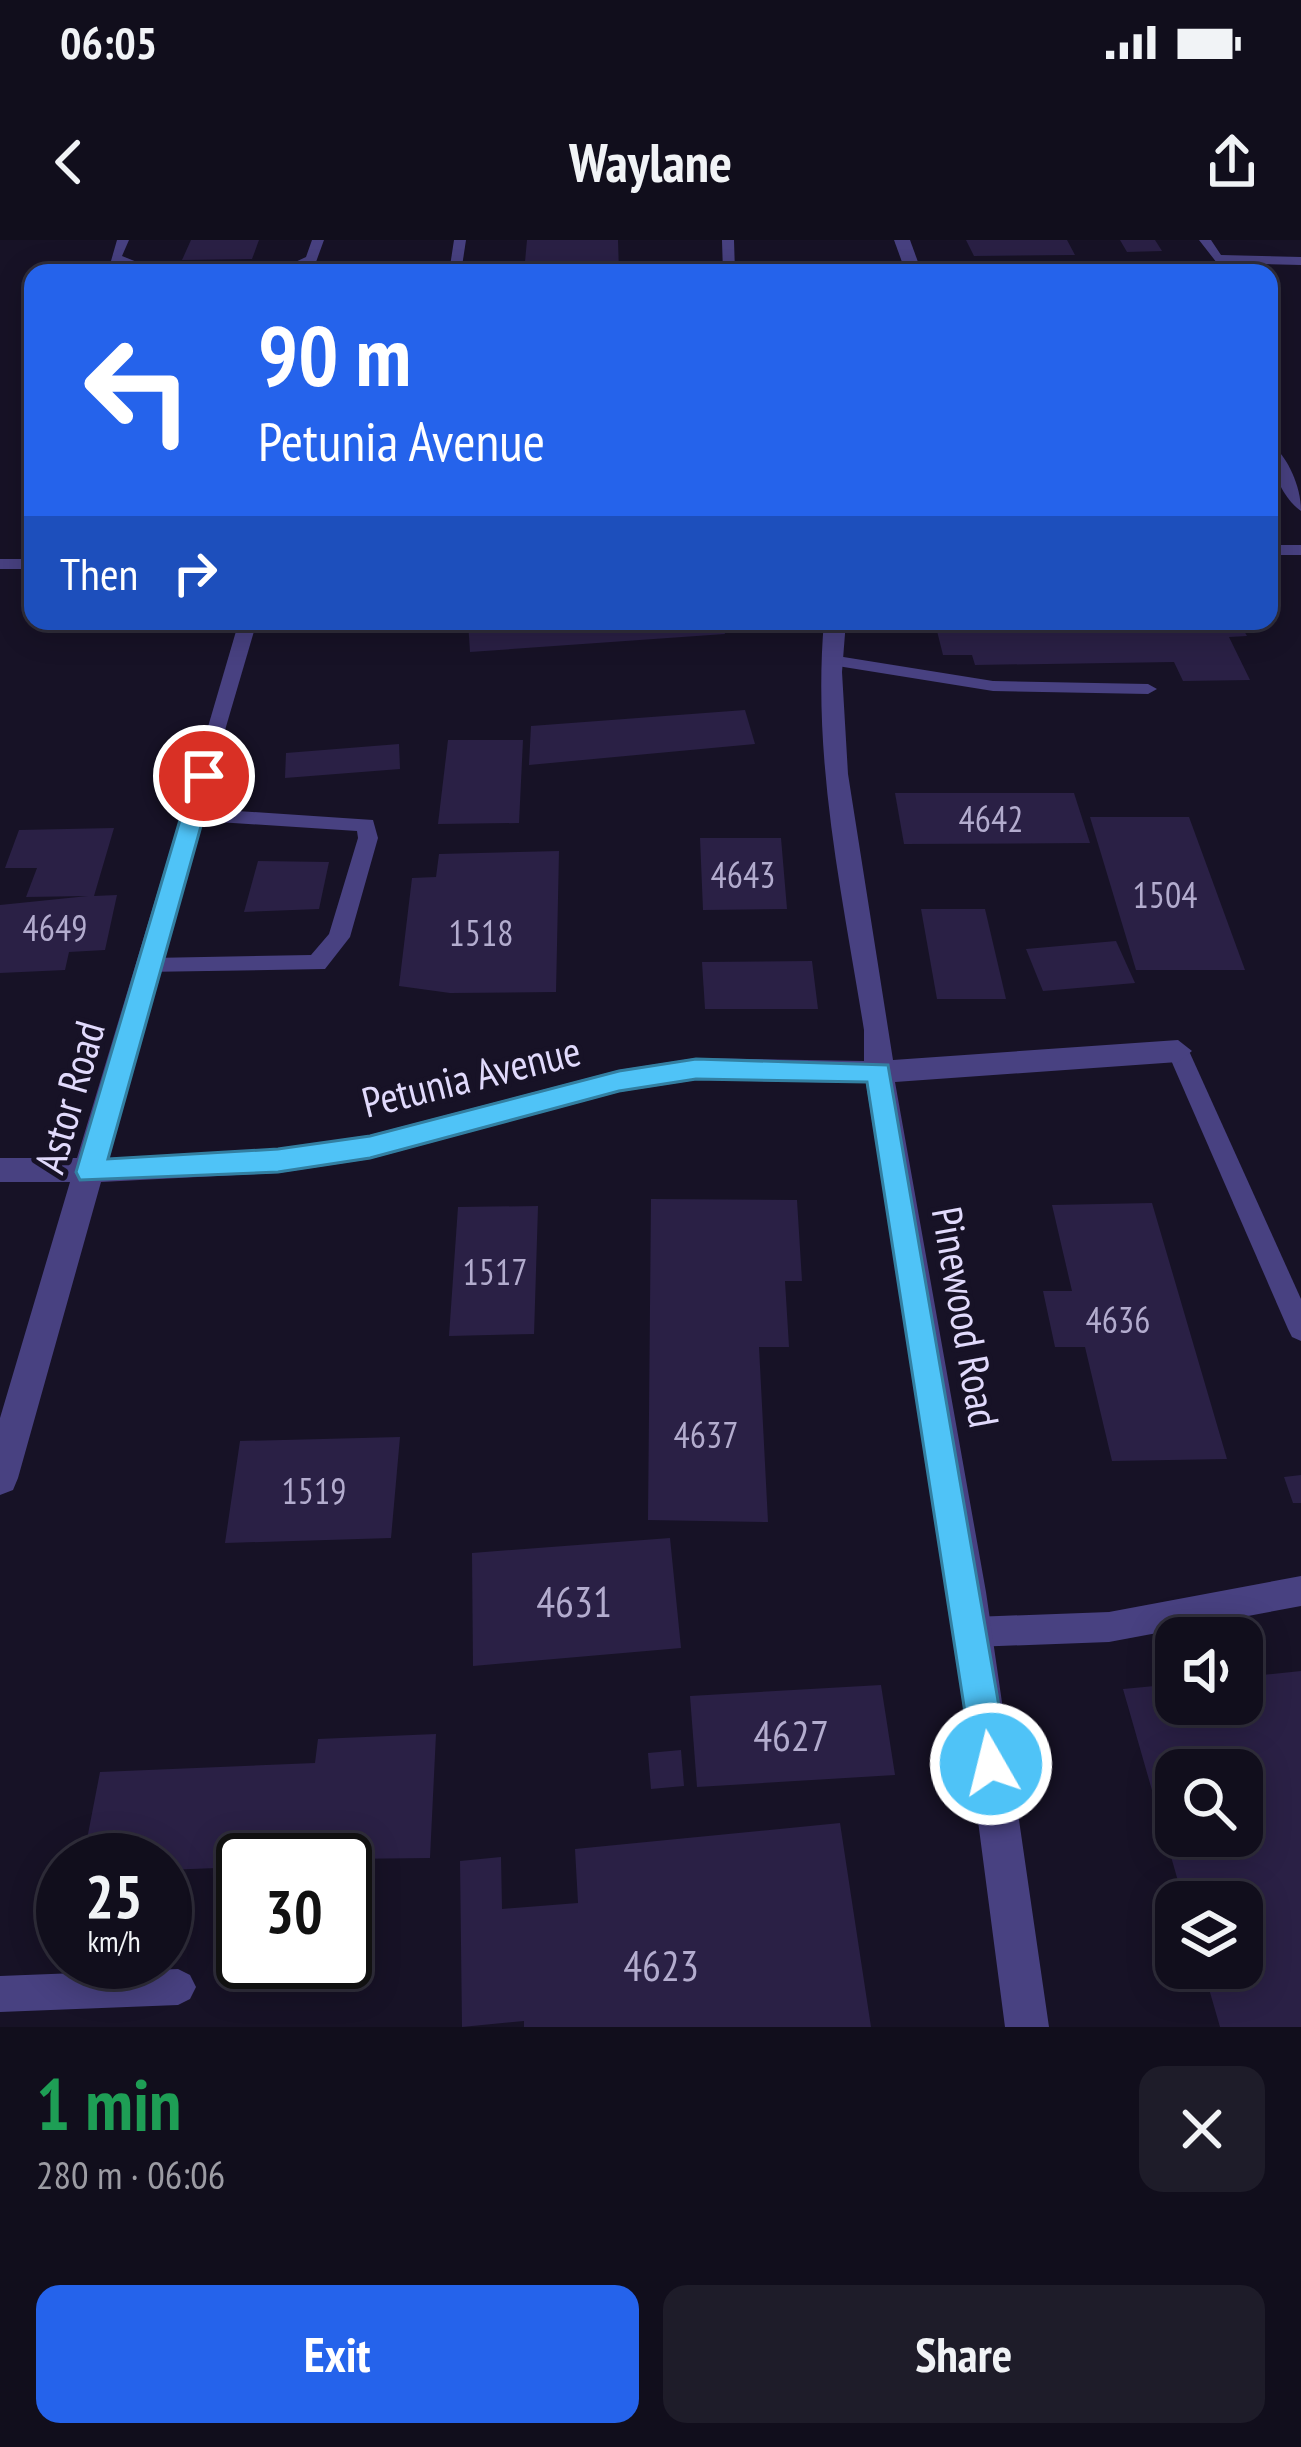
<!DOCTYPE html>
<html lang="en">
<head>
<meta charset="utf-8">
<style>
	:root { --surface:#110e1c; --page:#1e1c29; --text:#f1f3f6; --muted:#9c9ca3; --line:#302e3b; --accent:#2563eb }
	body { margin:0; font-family:"PT Sans Narrow",sans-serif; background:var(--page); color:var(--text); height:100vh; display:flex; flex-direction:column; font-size:45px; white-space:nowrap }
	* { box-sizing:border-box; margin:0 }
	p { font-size:39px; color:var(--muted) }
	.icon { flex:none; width:66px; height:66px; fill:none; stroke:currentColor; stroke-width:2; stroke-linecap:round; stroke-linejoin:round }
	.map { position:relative; height:1787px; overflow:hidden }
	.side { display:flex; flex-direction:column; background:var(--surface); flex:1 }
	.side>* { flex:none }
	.banner { position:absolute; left:24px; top:24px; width:1254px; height:366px; border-radius:24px; box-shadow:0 6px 30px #0003,0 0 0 3px var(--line); background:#2563eb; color:#fff; overflow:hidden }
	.tools { position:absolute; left:1155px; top:1377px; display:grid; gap:24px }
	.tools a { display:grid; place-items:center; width:108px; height:108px; border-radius:24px; background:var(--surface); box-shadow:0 6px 30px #0003,0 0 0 3px var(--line); font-size:60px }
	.speed { position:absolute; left:36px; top:1593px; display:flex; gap:24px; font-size:60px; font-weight:700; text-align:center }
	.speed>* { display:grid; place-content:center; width:156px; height:156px; border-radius:50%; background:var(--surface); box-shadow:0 6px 30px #0003,0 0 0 3px var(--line); line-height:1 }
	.speed small { font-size:30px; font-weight:400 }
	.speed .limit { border:6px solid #111; border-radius:18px; background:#fff; color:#111 }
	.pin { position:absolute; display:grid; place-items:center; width:102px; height:102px; color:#fff; margin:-51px; border:6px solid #fff; border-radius:50%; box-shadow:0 3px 12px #0007 }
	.me { position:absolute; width:132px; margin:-66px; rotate:352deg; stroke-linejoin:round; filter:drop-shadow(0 0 9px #0008) }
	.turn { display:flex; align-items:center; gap:42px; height:252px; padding:0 36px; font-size:54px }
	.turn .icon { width:156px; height:156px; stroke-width:2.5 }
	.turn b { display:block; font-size:84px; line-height:102px }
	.then { display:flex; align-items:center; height:114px; padding:0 36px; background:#0003; gap:24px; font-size:45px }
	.round { display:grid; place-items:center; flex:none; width:126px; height:126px; border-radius:24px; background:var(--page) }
	.headline { display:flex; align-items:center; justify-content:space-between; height:204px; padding:0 36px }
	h1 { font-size:72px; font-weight:700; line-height:90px; color:#1e9e55 }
	.cta { display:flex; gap:24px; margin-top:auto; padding:24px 36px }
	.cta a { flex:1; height:138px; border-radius:24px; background:var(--accent); color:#fff; font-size:48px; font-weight:700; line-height:138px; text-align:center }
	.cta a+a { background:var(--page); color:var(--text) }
	.status { display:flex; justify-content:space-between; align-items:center; height:84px; padding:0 60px; background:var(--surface); direction:ltr }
	.status svg { height:33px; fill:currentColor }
	header { display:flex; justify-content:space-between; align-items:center; height:156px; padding:0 36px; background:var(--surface); font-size:54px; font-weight:700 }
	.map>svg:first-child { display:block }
</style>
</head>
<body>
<div class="status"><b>06:05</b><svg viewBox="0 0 49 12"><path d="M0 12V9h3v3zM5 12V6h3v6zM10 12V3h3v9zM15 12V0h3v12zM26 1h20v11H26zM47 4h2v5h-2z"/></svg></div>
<header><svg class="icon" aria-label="back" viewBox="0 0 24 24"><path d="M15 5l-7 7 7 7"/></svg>Waylane<svg class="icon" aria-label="share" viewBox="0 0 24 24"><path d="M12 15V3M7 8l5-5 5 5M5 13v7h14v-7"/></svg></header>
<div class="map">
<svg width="1301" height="1787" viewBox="0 0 1301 1787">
	<rect width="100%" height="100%" fill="#171226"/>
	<g fill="#2a2045" fill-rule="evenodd">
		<path d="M191,0H259L252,19L182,20Z"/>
		<path d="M527,0H618L619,33H524Z"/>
		<path d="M966,0H1067L1075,15L974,16Z"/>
		<path d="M1120,0H1155L1162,11L1127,12Z"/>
		<path d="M468,381H722L725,394L470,412Z"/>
		<path d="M1222,382L1240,384L1247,396L1229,397L1250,440L1183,441L1174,422L975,425L972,415H943L936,387Z"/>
		<path d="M745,470L755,504L529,525L531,486Z"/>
		<path d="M448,500H523L519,583L438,584Z"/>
		<path d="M399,504L400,529L285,538L286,513Z"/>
		<path d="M895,553H1074L1090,603L904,604Z"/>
		<path d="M1090,577H1189L1245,730H1136Z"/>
		<path d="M114,588L94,656L117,655L105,710L69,712L65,730L0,733V665L88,656L26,657L37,628H5L19,590Z"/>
		<path d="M700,598H781L787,669L703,670Z"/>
		<path d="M559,611L556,752L450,753L399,746L412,638L436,637L439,614Z"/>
		<path d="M258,621L329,622L319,669L244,672Z"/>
		<path d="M921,669H985L1006,759H937Z"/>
		<path d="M1116,701L1135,743L1043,751L1026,709Z"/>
		<path d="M812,721L818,769H705L702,722Z"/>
		<path d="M651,959L797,960L802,1041H785L789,1107H759L768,1282L648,1280Z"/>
		<path d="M1152,963L1227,1219L1112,1221L1085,1107H1055L1043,1051H1072L1052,965Z"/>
		<path d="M538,966L534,1094L449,1096L458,967Z"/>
		<path d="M400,1197L391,1298L225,1303L240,1201Z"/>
		<path d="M1301,1235V1263H1293L1284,1237Z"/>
		<path d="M670,1298L681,1408L473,1426L472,1313Z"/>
		<path d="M1301,1431V1787H1220L1203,1728H1242V1662H1184L1123,1449L1176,1444V1464H1242V1437ZM1176,1530H1242V1596H1176Z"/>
		<path d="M881,1445L895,1535L697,1547L690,1456Z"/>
		<path d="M436,1494L430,1618L243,1620V1627L165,1630V1620H83L100,1532L315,1523L318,1499Z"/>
		<path d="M681,1510L684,1546L651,1549L648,1513Z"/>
		<path d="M840,1583L871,1787H524V1781L462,1787L460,1621L501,1617L502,1669L578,1663L575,1609Z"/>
	</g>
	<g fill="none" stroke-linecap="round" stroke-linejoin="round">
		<g fill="#484181" fill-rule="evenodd">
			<path d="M117,0H129L122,16L147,26L291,24L306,17L312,0H324L316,22C281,39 188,37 146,33C134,32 122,25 111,21Z"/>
			<path d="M454,0H466L461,33H449Z"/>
			<path d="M722,0H734L735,33H723Z"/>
			<path d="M1199,0H1211L1221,15L1301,17V25L1217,23Z"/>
			<path d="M1269,202C1288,216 1301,247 1301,271C1282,258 1269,226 1269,202Z"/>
			<rect x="1269" y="305" width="32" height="10"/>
			<rect x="0" y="319" width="33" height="10"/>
			<path d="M239,381H257L223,497L214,503L205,497Z"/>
			<path d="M831,415L993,441L1148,444L1157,449L1148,454L993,451L825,424V416Z"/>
			<path d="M194,568L373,580L378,598L350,697L325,729L143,732L140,726L151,718L311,715L329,694L358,598L357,591L187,580L184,575Z"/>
			<path d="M1178,802L1189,811L1301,1059V1101L1292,1097L1288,1089L1167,811Z"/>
			<path d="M1301,1336V1366L1109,1402L973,1407L962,1403L958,1392L962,1381L973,1377L1109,1372Z"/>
			<path d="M178,1729L190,1735L196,1747L190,1759L178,1765L0,1772V1736Z"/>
		</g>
		<g fill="#484181" fill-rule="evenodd">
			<path d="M894,0H910L922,33H906Z"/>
			<path d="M824,381H846L842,432L848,534L893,820L1178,800L1192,811L1178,822L895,842L986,1352L1049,1787H1005L948,1352L866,843L696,840L619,852L370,919L278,933L101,942L18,1238L13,1250L0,1255V1178L70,942H0V918H77L206,492H222L226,497L108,918L278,909L370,895L619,830L696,818L864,821V790C842,653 812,520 824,381Z"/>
		</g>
	</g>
	<path fill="#4fc3f7" stroke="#337fa1" stroke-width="3" d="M204,529L215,536L108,919L278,909L370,896L619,831L696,819L888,825L1009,1524L1004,1537L991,1542L978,1537L973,1524L867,842L696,839L619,851L370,918L278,932L80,940L76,932L193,536Z"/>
	<g text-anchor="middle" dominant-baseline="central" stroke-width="10" stroke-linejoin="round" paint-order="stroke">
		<g font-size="36" fill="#b3acce">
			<text x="991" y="578">4642</text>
			<text x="743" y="634">4643</text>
			<text x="1165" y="654">1504</text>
			<text x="55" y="687">4649</text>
			<text x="481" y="692">1518</text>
			<text x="495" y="1031">1517</text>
			<text x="1118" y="1079">4636</text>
			<text x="706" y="1194">4637</text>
			<text x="314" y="1250">1519</text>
		</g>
		<g font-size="42" fill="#e1dafc" stroke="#171226">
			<text transform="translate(471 836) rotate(-14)">Petunia Avenue</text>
			<text transform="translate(69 857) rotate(-74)">Astor Road</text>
			<text transform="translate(966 1077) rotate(80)">Pinewood Road</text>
		</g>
		<g font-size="42" fill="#b3acce">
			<text x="574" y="1361">4631</text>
			<text x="791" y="1495">4627</text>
			<text x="661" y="1725">4623</text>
		</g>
	</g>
</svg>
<div class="tools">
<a><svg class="icon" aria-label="sound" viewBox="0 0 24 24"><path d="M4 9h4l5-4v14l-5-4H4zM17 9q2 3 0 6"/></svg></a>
<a><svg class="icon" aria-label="search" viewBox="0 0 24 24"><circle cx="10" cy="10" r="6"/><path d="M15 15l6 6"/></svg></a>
<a><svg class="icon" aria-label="layers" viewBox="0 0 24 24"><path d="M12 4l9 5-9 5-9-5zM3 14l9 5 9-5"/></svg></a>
</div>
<div class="speed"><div>25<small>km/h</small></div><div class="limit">30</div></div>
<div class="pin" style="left:204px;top:536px;background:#d93025"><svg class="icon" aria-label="arrive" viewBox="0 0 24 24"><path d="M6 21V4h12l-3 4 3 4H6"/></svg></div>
<svg class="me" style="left:991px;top:1524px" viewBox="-20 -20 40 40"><circle r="17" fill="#4fc3f7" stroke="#fff" stroke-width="3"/><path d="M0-11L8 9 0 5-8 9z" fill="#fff"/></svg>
<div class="banner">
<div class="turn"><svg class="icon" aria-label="left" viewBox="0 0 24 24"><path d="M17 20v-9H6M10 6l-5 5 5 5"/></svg><div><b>90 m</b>Petunia Avenue</div></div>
<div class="then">Then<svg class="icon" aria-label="right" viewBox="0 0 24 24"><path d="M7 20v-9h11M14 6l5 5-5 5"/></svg></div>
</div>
</div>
<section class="side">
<div class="headline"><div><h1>1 min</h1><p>280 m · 06:06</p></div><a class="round"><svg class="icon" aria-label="close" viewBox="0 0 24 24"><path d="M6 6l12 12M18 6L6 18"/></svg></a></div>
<div class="cta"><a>Exit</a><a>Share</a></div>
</section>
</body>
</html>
